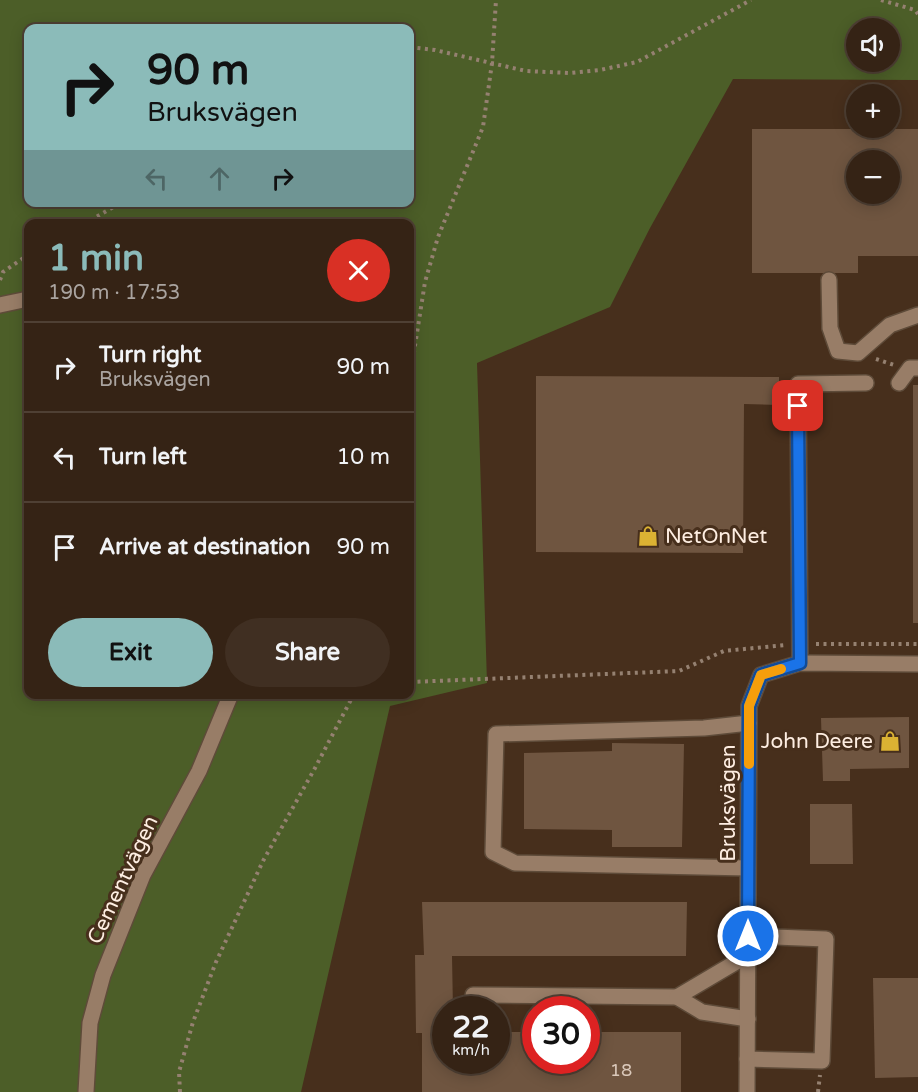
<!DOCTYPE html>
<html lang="en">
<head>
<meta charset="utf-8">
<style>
	:root { --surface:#352315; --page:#402f22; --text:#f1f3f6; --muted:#aaa4a0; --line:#4f4034; --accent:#8bbbb9 }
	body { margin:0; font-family:"Varela Round",sans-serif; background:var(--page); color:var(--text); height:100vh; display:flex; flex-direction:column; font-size:22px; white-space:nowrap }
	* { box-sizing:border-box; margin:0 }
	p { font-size:20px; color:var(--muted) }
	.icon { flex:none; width:33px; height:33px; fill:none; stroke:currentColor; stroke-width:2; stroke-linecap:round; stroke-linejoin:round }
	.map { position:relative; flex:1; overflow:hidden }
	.details { position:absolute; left:24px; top:219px; width:390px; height:480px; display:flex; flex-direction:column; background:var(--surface); border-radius:12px; box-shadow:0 3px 15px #0003,0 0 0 2px var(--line) }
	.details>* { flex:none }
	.hud { position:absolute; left:24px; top:24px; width:390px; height:183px; border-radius:12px; box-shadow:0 3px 15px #0003,0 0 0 2px var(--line); background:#8bbbb9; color:#111; overflow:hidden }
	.tools { position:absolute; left:846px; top:18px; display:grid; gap:12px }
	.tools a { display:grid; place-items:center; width:54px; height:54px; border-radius:50%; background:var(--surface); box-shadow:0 3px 15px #0003,0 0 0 2px var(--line); font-size:30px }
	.speed { position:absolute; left:432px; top:996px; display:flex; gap:12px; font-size:30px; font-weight:700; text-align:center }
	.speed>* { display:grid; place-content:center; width:78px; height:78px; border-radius:50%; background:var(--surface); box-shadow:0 3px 15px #0003,0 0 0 2px var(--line); line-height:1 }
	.speed small { font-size:15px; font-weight:400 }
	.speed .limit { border:9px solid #d22; background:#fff; color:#111 }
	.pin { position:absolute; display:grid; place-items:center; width:51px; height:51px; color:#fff; margin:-26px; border-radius:12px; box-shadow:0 3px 9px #0006 }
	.me { position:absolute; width:66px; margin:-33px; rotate:0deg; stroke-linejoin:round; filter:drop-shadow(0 0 4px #0008) }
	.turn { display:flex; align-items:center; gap:21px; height:126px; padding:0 24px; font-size:27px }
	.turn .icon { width:78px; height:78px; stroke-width:2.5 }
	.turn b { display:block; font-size:42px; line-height:51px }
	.lanes { display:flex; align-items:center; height:57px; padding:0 24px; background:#0003; justify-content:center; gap:30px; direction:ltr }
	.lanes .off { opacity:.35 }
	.round { display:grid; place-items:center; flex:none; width:63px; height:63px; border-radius:32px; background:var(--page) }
	.overview { display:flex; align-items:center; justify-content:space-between; height:102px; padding:0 24px }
	h1 { font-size:36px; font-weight:800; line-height:45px; color:var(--accent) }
	.cta { display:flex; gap:12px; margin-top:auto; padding:12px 24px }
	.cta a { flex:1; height:69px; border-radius:36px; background:var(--accent); color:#111; font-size:24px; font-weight:800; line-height:69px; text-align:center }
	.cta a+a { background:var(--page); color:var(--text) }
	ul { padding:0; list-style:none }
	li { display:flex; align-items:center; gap:18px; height:90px; padding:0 24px; border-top:2px solid var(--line) }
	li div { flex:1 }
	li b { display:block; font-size:22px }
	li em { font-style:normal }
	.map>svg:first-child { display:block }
</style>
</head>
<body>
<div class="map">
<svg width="918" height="1092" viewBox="0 0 918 1092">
	<rect width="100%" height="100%" fill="#472f1c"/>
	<path fill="#4c5e28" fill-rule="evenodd" d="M0,0H918V80L733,79L650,228L610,307L477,363L487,683L390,706L301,1092H0ZM28,28H410V202H28ZM856,28H890V62H856ZM28,224H410V694H28Z"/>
	<g fill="#6f5540" fill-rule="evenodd">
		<path d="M752,129H918V256H858V273H752ZM856,160H890V194H856Z"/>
		<path d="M536,376L779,377V405L744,404L743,553L536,552Z"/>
		<rect x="913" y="385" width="5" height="238"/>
		<path d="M909,717V768L850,769V781H823L821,718Z"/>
		<path d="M612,743L684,744L682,847H612V830L524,829V753L612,751Z"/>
		<path d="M810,804H852L853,864H810Z"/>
		<path d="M422,902H687L686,956H452L453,1010H446V1060H496V1032H536V1060H586V1032H681V1092H422V1033H416L415,955H424Z"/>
		<path d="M873,978H918V1077L875,1078Z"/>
	</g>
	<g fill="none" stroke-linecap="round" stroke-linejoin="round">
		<g stroke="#5e4b39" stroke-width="18">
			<g id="minor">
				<path d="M829,280L830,328L838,351L858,353L890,325L918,315"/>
				<path d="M0,305L28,299"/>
				<path d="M899,383L910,368H918"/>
				<path d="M800,663L798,384L866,383"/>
				<path d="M748,868L515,863L493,852L496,734L704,728L749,723"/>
				<path d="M473,995L677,997"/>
				<path d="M748,1019L702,1012L677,997L748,955"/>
				<path d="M747,1059L822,1061L826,939L748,936"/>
				<path d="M86,1092L90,1023L103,975L143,875L199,771L231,694"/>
				<path d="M747,1092L749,706L761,675L800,663L918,664"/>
			</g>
		</g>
		<g stroke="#958171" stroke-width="4" stroke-dasharray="3 4.5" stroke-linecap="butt">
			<path d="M881,0L915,10L918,14"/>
			<path d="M410,47L435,50L526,71L569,73L600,70L637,62L751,0"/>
			<path d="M84,224L122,202"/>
			<path d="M0,280L3,272L28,255"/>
			<path d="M876,359L894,365"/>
			<path d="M410,421L411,371L425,282L438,237L483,127L492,63L496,0"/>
			<path d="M816,644H918"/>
			<path d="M410,682L679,671L724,651L785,645"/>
			<path d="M180,1092L179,1072L193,1022L216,962L263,861L315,768L354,694"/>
			<path d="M818,1092L820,1075"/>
		</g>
		<use href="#minor" stroke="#987d67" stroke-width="15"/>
	</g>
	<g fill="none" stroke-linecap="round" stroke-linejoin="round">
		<g stroke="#114b97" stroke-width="15">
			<path id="route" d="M748,936L749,706L761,675L800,663L798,406"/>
		</g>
		<use href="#route" stroke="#1a73e8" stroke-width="10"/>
		<path stroke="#f59e0b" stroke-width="10" d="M749,764V706L761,675L781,669"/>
	</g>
	<defs>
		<g id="shop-bare" transform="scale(1.62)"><path d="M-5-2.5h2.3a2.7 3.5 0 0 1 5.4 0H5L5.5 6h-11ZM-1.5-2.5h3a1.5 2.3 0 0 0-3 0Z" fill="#dbb233" stroke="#472f1c" stroke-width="2.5" paint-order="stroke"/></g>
	</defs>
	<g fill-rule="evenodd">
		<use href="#shop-bare" x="648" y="536"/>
		<use href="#shop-bare" x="890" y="741"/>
	</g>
	<g text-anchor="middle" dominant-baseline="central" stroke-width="6" stroke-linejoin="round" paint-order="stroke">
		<g font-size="18" fill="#dac8ba">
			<text x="621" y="1070">18</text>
		</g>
		<g font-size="21" fill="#feeee2" stroke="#472f1c" text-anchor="start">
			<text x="665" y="536">NetOnNet</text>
			<text x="873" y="741" text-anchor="end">John Deere</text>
		</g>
		<g font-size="21" fill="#feeee2" stroke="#472f1c">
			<text transform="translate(728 803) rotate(-90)">Bruksvägen</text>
			<text transform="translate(123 880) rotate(-65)">Cementvägen</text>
		</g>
	</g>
</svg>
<div class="tools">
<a><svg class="icon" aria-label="sound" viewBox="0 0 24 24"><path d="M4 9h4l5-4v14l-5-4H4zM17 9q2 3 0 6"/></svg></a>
<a>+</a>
<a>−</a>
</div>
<div class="speed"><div>22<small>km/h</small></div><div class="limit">30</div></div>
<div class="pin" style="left:798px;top:406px;background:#d93025"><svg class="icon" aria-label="arrive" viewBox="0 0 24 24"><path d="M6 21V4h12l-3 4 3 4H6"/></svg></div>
<svg class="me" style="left:748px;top:936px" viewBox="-20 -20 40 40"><circle r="17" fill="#1a73e8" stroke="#fff" stroke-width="3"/><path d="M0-11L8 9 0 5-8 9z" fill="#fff"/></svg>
<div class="hud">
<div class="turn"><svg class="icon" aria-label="right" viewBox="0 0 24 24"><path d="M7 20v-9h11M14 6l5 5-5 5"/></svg><div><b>90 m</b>Bruksvägen</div></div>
<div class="lanes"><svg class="icon off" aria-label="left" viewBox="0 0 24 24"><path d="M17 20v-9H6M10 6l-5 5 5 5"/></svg><svg class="icon off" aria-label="ahead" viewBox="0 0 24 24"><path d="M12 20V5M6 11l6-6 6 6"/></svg><svg class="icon" aria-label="right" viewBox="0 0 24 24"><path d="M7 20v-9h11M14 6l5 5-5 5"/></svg></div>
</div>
<section class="details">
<div class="overview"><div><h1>1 min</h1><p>190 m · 17:53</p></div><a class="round" style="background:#d93025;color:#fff"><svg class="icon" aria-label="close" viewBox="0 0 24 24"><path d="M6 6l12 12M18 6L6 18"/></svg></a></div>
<ul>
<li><svg class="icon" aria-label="right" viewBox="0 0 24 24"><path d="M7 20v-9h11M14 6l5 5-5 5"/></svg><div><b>Turn right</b><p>Bruksvägen</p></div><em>90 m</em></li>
<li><svg class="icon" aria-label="left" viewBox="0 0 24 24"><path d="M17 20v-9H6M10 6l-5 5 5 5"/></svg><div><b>Turn left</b></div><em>10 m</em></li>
<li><svg class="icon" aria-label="arrive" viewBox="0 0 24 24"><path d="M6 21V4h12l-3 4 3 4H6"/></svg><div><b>Arrive at destination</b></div><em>90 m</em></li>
</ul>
<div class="cta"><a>Exit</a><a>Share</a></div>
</section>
</div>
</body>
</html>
